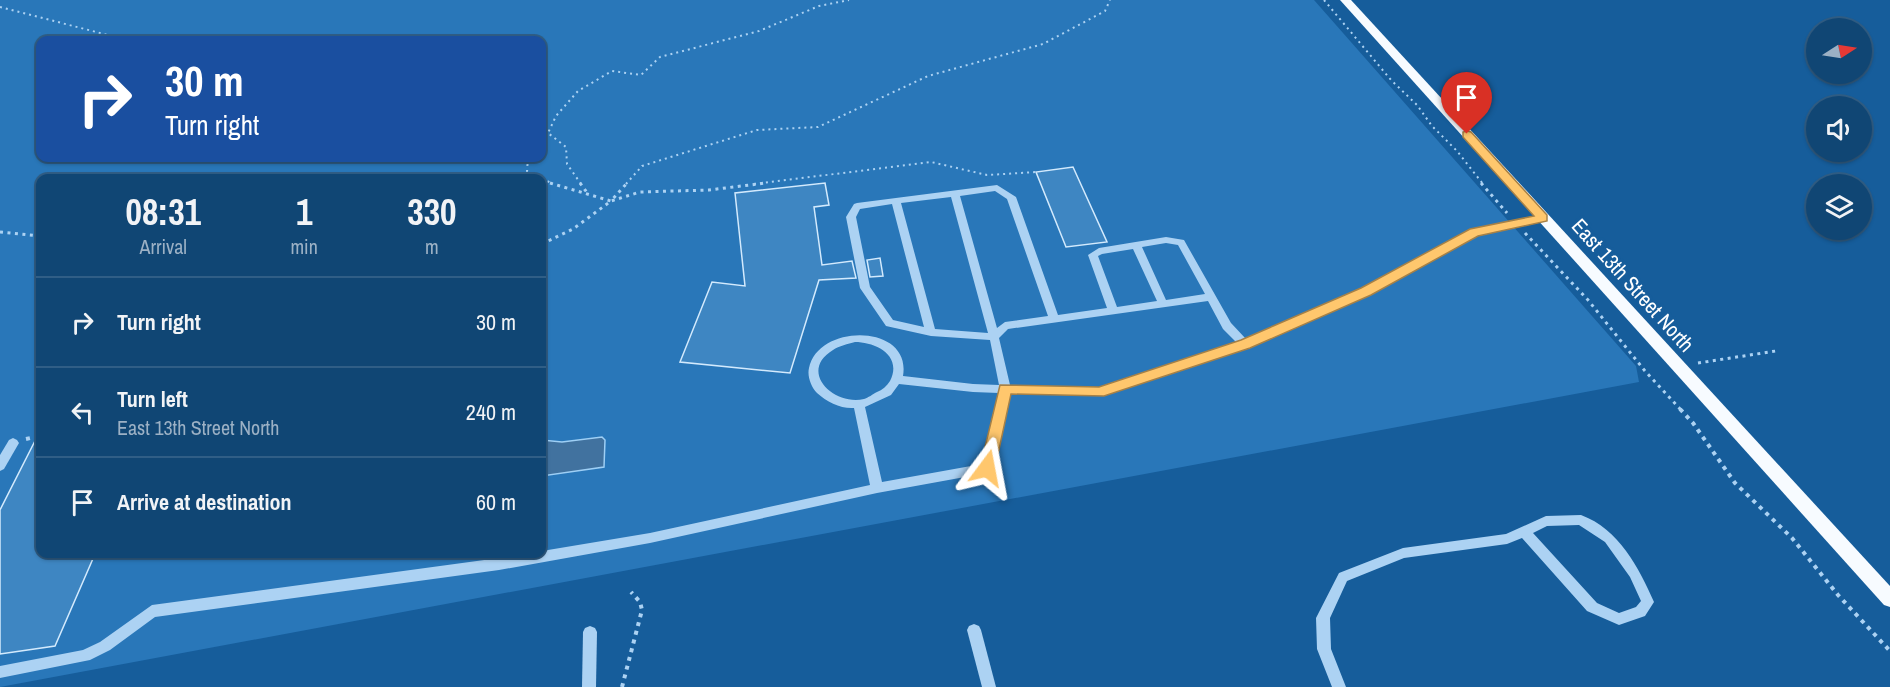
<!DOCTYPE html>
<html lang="en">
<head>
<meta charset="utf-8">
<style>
	:root { --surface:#104674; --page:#1e507c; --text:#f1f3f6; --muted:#9cb1c5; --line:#305e86 }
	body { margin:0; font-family:"Archivo Narrow",sans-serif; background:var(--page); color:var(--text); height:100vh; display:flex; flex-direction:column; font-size:22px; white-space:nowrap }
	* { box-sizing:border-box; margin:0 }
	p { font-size:20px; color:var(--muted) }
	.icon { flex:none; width:33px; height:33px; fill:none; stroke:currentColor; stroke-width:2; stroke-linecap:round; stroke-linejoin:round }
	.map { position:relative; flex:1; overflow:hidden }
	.sheet { position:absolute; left:36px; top:174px; width:510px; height:384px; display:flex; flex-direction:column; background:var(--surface); border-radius:12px; box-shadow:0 2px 4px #0004,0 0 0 2px var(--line) }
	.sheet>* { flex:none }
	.top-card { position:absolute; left:36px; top:36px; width:510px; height:126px; border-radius:12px; box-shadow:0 2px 4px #0004,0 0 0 2px var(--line); background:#1a4fa0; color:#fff; overflow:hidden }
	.needle { width:39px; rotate:78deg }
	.controls { position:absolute; left:1806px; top:18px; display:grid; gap:12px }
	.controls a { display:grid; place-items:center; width:66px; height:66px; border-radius:50%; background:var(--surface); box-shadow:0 2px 4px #0004,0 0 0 2px var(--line); font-size:30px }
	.pin { position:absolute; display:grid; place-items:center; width:51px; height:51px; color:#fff; margin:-62px -26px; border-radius:50% 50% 50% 0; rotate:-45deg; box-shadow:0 0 6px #0007 }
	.pin .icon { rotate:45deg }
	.me { position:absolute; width:66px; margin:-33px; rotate:13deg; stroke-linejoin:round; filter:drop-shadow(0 0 4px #0008) }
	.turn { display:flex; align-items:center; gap:21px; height:126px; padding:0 30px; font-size:27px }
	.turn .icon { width:78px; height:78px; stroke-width:2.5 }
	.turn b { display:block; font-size:42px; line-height:51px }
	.eta { display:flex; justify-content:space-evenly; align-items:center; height:102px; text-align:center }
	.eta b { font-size:36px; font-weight:700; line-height:42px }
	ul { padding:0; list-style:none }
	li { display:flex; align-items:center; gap:18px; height:90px; padding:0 30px; border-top:2px solid var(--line) }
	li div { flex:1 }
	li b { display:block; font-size:22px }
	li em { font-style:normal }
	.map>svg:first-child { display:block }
</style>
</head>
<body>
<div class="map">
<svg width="1890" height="687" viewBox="0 0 1890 687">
	<rect width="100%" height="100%" fill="#165d9b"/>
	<path fill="#2977b9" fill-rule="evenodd" d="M0,0H1314L1636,366L1639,382L0,687ZM40,40H542V158H40ZM40,178H542V554H40Z"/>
	<path fill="#41729f" stroke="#9ecff5" stroke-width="1.5" d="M602,437L605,440L604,467L542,476V440L562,442Z"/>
	<g fill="#3e86c2" stroke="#d3eafd" stroke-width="1.5">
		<path d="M1073,167L1107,242L1066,247L1036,172Z"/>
		<path d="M825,183L829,205L814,207L822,265L852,261L856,278L819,280L790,373L680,362L712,282L745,286L735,193Z"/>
		<path d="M880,258L883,276L870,277L867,260Z"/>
		<path d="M40,431V554H95L55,646L0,654V510Z"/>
	</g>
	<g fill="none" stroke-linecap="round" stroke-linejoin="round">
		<g stroke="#acd2f3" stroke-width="2" stroke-dasharray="2 4" stroke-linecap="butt">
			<path d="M1324,0L1391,80L1417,105L1432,126L1457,151L1483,184"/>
			<path d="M0,7L127,40"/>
			<path d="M528,158L527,171L553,184"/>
			<path d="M581,184L567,164L566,147L548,133L556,116L578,91L612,71L641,75L660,57L759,31L819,6L849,0"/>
			<path d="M626,184L642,166L757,130L818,127L928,76L1043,44L1105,11L1110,0"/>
			<path d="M754,184L931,162L987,175L1036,172"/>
		</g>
		<g stroke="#acd2f3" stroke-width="3" stroke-dasharray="3 4.5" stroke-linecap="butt">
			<path d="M550,183L611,201L627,183"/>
			<path d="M580,183L588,194"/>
			<path d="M1481,183L1507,213"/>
			<path d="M0,232L40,236"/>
			<path d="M1525,233L1588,300L1645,371L1681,410"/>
			<path d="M542,244L573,229L611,201L640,192L709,190L766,183"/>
			<path d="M1698,363L1776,351"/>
		</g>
		<g stroke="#acd2f3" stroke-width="4" stroke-dasharray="4 5" stroke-linecap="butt">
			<path d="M1680,409L1693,423L1735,483L1792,538L1838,595L1890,651"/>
			<path d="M26,439L40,436"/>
			<path d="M622,687L642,610L640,602L631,592"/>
		</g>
		<g fill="#acd2f3" fill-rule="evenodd">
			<path d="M997,185L1016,197L1058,315L1107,308L1088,255L1099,248L1166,237L1184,240L1231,323L1246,339L1362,289L1471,230L1543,215L1548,218L1543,221L1477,235L1370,295L1249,347L1103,395L1009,393L993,468L991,471L987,473L877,493L650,543L499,570L155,617L110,650L90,660L0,678V666L83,650L100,642L152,605L528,554H542V551L650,533L870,485L854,408C841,409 827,402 817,393C811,387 807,376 809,368C818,323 912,323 903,376L973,384L999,385L990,340L931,336L886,326L860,288L846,217L854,204L857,203ZM995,191L1007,199L1048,316L1005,322L997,328L960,196ZM951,197L988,333L935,329L901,203ZM892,204L924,327L893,320L870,287L856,217L860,209ZM1166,243L1178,245L1205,294L1166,300L1142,247ZM1133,249L1157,301L1117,307L1098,256L1102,254ZM1208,301L1223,329L1237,343L1099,388L1010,385L999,338L1008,329ZM855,342C875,342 903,355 890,381C887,386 882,390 877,392C873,394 868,398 864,399C833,406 798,371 833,350C839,346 848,344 855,342ZM899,384L973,392L999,393L982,464L882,482L865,407L891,395Z"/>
			<path d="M13,438L17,440L19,443L4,469L0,471V455L9,440Z"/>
			<path d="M1581,515C1619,529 1639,568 1654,602L1645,616L1619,625L1587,611L1522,538L1507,544L1404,558L1347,581L1330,618L1331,649L1346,687H1332L1317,649L1316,618L1339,573L1403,548L1506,534L1546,516ZM1579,525L1605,542L1630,577L1641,601L1636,607L1619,613L1597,603L1533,533L1547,526Z"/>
			<path d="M974,624L979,626L981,630L996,687H982L967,630L969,626Z"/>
			<path d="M590,626L595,628L597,632L596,687H582L583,632L585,628Z"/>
		</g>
		<path fill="#f7fbff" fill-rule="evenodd" d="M1340,0H1351L1890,586V607L1884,605Z"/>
	</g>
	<path fill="#ffc76d" stroke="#a68147" stroke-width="1.5" d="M1467,131L1471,132L1547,215V221L1478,236L1371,295L1250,348L1104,396L1011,394L995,468L993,473L987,475L982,473L980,468L1000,385L1099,387L1241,340L1361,288L1470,229L1534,216L1463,137V132Z"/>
	<g text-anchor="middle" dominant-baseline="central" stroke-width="6" stroke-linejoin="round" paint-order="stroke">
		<g font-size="21" fill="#fff" stroke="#165d9b">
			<text transform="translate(1633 285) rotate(48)">East 13th Street North</text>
		</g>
	</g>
</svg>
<div class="controls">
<a><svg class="needle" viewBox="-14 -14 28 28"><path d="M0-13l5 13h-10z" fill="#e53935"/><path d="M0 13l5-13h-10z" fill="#9cb1c5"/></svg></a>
<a><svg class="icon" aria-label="sound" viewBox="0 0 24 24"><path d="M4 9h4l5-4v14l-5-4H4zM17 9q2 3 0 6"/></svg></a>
<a><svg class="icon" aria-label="layers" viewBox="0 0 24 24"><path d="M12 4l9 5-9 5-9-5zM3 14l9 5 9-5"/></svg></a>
</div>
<div class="pin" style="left:1467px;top:134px;background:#d93025"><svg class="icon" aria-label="arrive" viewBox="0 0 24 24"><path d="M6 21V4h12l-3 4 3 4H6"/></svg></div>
<svg class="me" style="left:987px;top:468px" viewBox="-20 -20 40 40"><path d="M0-17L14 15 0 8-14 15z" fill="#ffc76d" stroke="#fff" stroke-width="4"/></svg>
<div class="top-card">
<div class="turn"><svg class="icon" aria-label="right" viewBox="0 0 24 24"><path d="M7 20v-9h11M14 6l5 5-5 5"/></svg><div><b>30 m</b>Turn right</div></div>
</div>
<section class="sheet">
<div class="eta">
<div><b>08:31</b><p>Arrival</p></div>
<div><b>1</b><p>min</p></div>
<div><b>330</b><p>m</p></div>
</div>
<ul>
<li><svg class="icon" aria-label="right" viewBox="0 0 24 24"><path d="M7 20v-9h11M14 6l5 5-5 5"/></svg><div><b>Turn right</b></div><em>30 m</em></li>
<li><svg class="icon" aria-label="left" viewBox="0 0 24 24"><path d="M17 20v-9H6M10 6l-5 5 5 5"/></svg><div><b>Turn left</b><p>East 13th Street North</p></div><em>240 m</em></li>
<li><svg class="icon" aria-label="arrive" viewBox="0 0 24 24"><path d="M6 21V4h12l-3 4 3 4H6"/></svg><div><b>Arrive at destination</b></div><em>60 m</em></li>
</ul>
</section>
</div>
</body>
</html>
